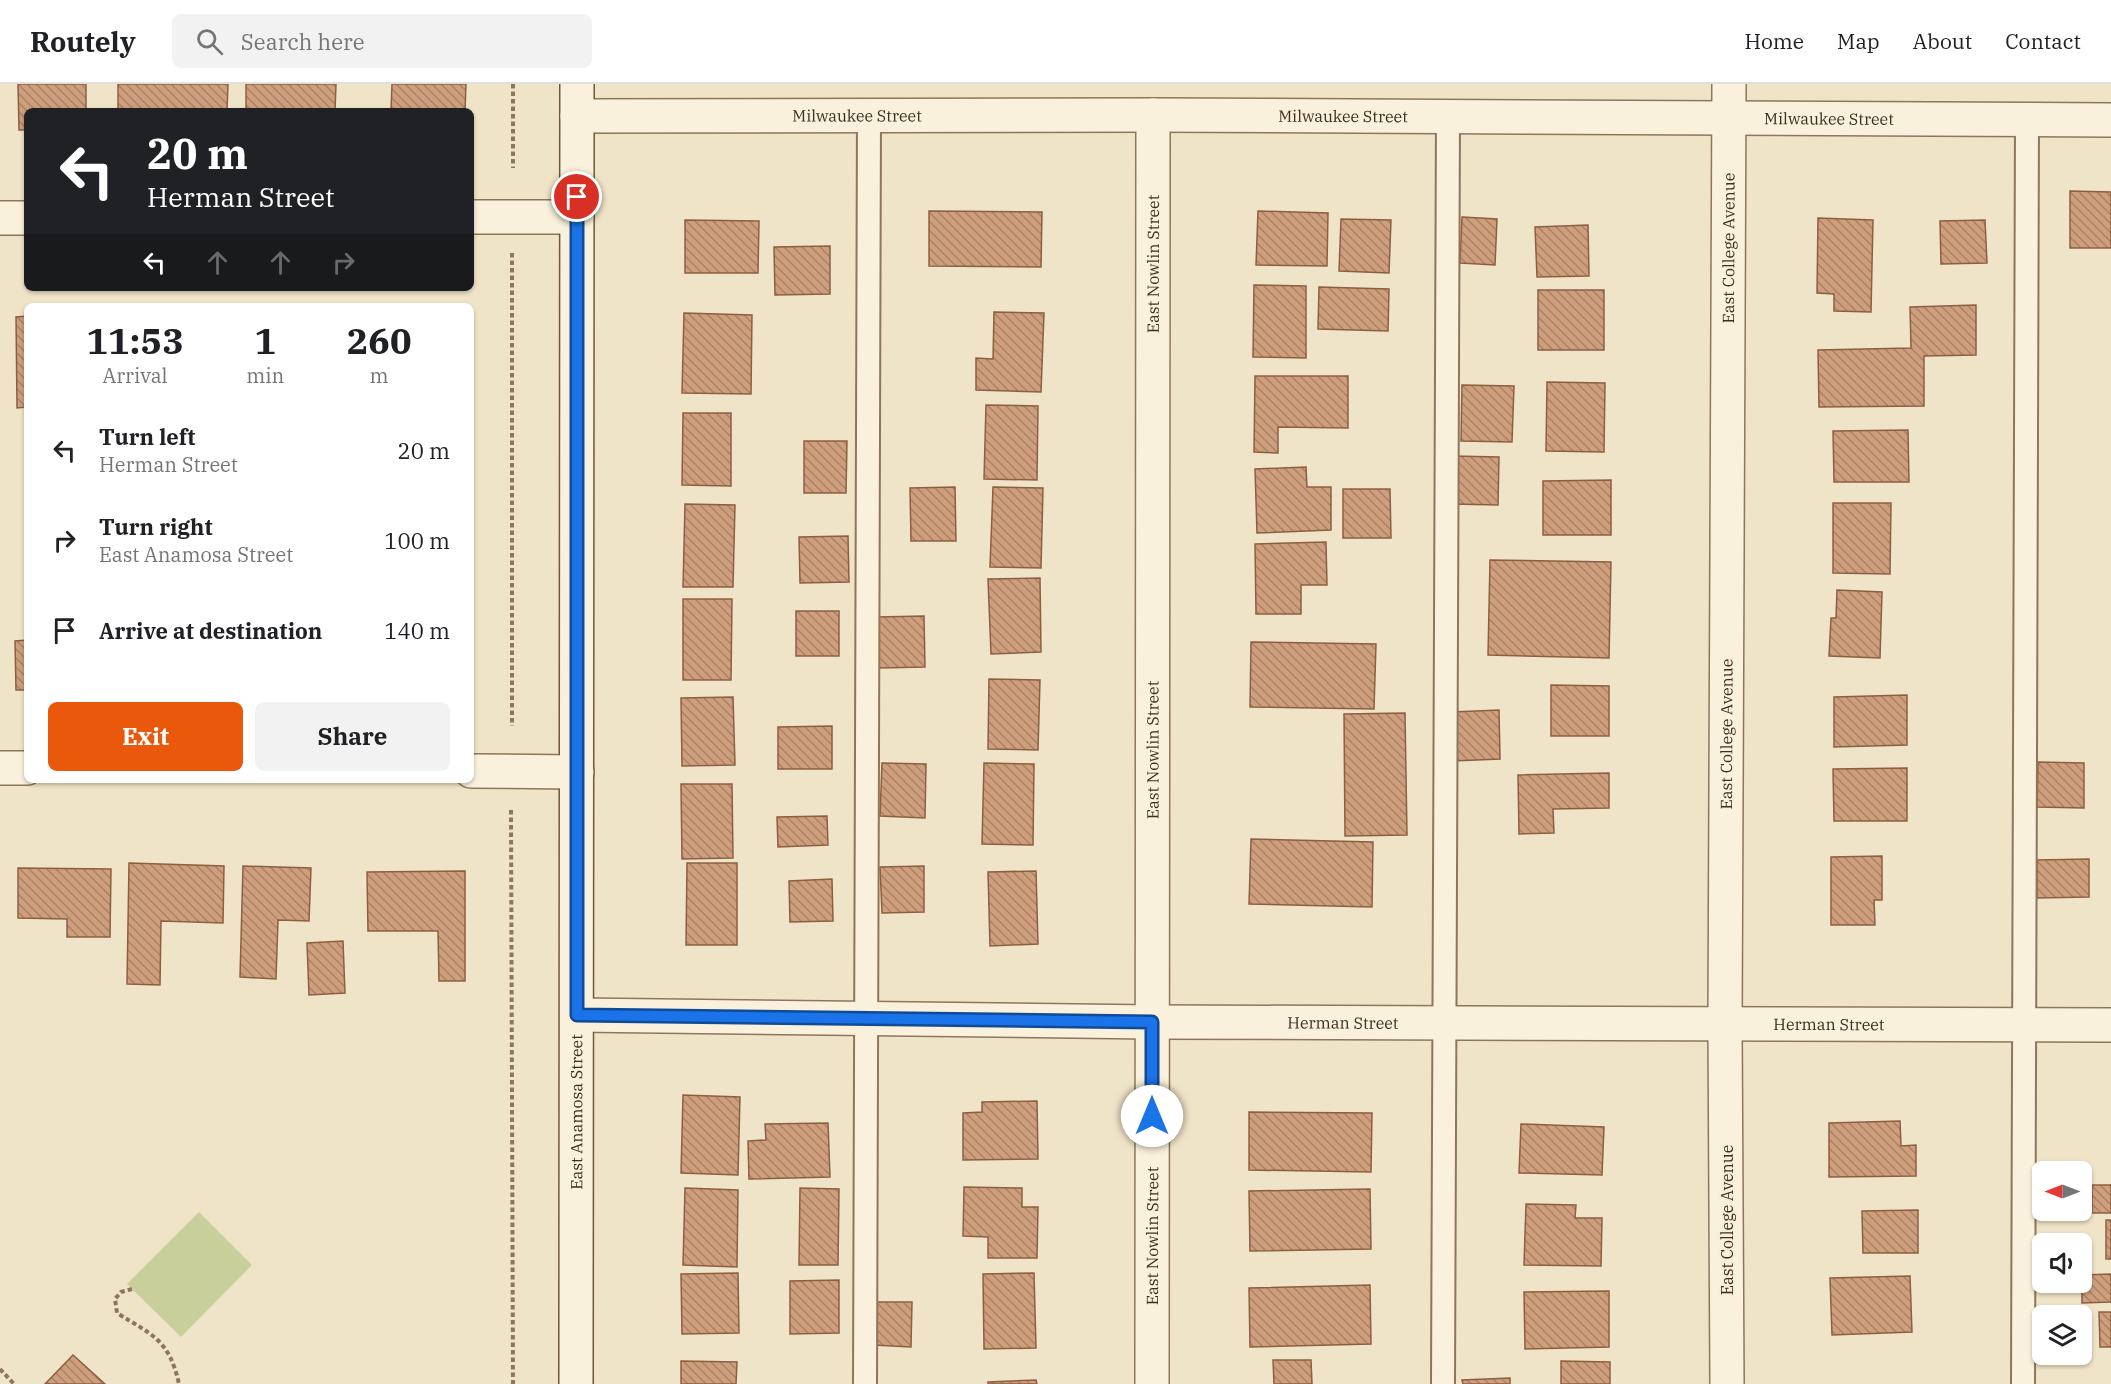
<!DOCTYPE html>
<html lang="en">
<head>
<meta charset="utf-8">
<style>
	:root { --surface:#fff; --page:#f2f2f2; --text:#202124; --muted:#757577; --line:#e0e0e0; --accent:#ea580c }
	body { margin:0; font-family:"IBM Plex Serif",serif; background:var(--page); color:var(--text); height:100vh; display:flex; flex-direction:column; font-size:22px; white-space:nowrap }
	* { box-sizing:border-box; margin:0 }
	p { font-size:20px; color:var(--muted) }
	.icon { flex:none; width:33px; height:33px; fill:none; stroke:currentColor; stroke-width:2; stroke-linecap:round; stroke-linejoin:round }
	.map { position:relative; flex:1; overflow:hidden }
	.drawer { position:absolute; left:24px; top:219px; width:450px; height:480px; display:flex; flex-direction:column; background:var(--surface); border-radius:9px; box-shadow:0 2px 4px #0004 }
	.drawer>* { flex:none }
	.banner { position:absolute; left:24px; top:24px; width:450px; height:183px; border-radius:9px; box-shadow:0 2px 4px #0004; background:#202124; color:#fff; overflow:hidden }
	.needle { width:39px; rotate:270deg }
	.tools { position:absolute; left:2032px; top:1077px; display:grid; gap:12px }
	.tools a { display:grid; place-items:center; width:60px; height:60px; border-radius:9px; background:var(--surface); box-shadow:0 2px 4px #0004; font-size:30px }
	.pin { position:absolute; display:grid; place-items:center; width:51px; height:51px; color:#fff; margin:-26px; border:3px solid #fff; border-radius:50%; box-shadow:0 2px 6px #0007 }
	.me { position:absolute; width:66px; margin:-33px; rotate:0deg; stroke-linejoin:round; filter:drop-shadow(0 0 4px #0008) }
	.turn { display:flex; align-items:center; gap:21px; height:126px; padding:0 24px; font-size:27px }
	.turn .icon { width:78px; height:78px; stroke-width:2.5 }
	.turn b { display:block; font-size:42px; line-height:51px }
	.lanes { display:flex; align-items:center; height:57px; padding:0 24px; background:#0003; justify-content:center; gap:30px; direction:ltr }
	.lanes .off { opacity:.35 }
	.eta { display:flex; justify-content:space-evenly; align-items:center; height:102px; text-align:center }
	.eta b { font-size:36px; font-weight:700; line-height:42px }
	.action { display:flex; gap:12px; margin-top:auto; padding:12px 24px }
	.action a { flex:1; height:69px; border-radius:9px; background:var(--accent); color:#fff; font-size:24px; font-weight:700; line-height:69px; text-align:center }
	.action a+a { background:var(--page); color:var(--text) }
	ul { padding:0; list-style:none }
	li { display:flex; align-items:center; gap:18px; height:90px; padding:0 24px }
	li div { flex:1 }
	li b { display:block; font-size:22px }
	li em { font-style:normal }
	header { display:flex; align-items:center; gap:36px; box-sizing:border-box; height:84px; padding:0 30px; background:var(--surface); border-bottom:2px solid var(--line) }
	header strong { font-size:28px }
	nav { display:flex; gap:33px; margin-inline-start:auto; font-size:21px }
	.search { width:420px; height:54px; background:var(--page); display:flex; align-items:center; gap:15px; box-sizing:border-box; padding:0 21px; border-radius:9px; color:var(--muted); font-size:22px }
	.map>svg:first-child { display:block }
</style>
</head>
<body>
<header>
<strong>Routely</strong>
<div class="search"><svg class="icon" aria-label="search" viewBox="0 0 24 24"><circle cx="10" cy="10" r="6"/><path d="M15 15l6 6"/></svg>Search here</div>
<nav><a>Home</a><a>Map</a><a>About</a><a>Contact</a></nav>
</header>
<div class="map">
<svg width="2111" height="1300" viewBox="0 0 2111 1300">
	<defs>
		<pattern id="building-back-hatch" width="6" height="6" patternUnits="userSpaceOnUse" patternTransform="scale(1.5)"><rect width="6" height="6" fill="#cf9f7d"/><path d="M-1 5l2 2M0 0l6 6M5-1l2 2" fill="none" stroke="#a98266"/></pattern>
	</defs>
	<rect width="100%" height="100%" fill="#f0e4c8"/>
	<path fill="#c9cf9b" d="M199,1128L252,1181L181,1253L127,1200Z"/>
	<g fill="url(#building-back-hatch)" stroke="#8d5f41" stroke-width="1.5">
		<path d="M18,0H86V27H27V46H19Z"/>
		<path d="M118,0H228L227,27H118Z"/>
		<path d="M246,0H336L335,27H246Z"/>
		<path d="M392,0H466L465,27H391Z"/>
		<path d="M2070,107L2111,108V164H2070Z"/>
		<path d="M929,127L1042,128L1041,183L929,182Z"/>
		<path d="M1258,127L1328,129L1327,182L1256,181Z"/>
		<path d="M1462,133L1497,135L1495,181L1460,179Z"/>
		<path d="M1818,134L1873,136L1871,228L1834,227V210L1817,209Z"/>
		<path d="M1341,135L1391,136L1389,189L1339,187Z"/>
		<path d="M685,136L759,137L758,189H685Z"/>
		<path d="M1985,136L1987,179L1941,180L1940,137Z"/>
		<path d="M1588,141L1589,192L1537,193L1535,143Z"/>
		<path d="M830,162V210L775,211L774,163Z"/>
		<path d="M1254,201L1306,202V274L1253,273Z"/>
		<path d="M1319,203L1389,205L1388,247L1318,245Z"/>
		<rect x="1538" y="206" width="66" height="60"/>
		<path d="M1976,221V271L1924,272V322L1819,323L1818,266L1911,264L1910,223Z"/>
		<path d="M994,228L1044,229L1041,308L976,306V274L993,275Z"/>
		<path d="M684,229L752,231L751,310L682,309Z"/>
		<path d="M27,232V323L17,324L16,233Z"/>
		<path d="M1255,292H1348V344L1278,343V369L1254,368Z"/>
		<path d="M1547,298L1605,299L1604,368L1546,367Z"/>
		<path d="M1462,301L1514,302L1512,358L1461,357Z"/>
		<path d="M986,321L1038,322L1037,396L984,395Z"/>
		<path d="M683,329H731V402L682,401Z"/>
		<path d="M1908,346L1909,398H1834L1833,347Z"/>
		<path d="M804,357H847L846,409H804Z"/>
		<path d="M1453,372L1499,373L1498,421L1452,420Z"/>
		<path d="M1306,383L1307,403H1331V446L1257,449L1255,385Z"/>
		<path d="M1611,396V451H1543V397Z"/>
		<path d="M955,403L956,457H911L910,404Z"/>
		<path d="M993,403L1043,404L1041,484L990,483Z"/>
		<path d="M1343,405H1390L1391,454H1343Z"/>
		<path d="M1833,419H1891L1890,490L1833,489Z"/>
		<path d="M685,420L735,421L733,503H683Z"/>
		<path d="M848,452L849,498L800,499L799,453Z"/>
		<path d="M1326,458L1327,501H1301V530H1256L1255,460Z"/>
		<path d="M1490,476L1611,478L1609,574L1488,571Z"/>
		<path d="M1040,494L1041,568L991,570L988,495Z"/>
		<path d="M1837,506L1882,508L1880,574L1829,572L1831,534H1836Z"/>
		<path d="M683,515H732L731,596H683Z"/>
		<rect x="796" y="527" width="43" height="45"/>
		<path d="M924,532L925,583L879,584L877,533Z"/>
		<path d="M27,556V606H16L15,557Z"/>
		<path d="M1251,558L1376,560L1374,625L1250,623Z"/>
		<path d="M989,595L1040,596L1038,666L988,665Z"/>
		<path d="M1551,601L1609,602V652H1551Z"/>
		<path d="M1907,611V661L1834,663V613Z"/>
		<path d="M733,613L735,681L682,682L681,614Z"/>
		<path d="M1499,626L1500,675L1453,677L1452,628Z"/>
		<path d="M1405,629L1407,751L1345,752L1344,630Z"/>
		<path d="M832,642V685H778V643Z"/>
		<path d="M2038,678L2084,679V724L2037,723Z"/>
		<path d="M882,679L926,680L925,734L880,732Z"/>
		<path d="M984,679L1034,680L1033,761L982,760Z"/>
		<path d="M1907,684V737H1834L1833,685Z"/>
		<path d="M1609,689V724L1553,725L1554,749L1519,750L1518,691Z"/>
		<path d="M681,700H732L733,774L682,775Z"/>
		<path d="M827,732L828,761L778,763L777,733Z"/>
		<path d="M1251,755L1373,758L1372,823L1249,820Z"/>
		<path d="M1882,772V816H1874L1875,841H1831V773Z"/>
		<path d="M2089,775V813L2037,814V776Z"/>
		<path d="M129,779L224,782L223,839L161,837L160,901L127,900Z"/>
		<path d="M687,779H737V861H686Z"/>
		<path d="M243,782L311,784L309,837L278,836L276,895L240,893Z"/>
		<path d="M924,782V828L882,829L880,783Z"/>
		<path d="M18,784L111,785L110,853H67V835L18,834Z"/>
		<path d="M465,787V897H439L438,847H368L367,788Z"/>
		<path d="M1036,787L1038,860L990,862L988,788Z"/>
		<path d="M832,795L833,837L790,838L789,797Z"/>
		<path d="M343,857L345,909L309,911L307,859Z"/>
		<path d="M683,1011L740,1013L738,1091L681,1089Z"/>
		<path d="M1037,1017L1038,1075L963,1076V1029L982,1028V1018Z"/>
		<path d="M1249,1028L1372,1029L1371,1088L1249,1086Z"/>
		<path d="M1900,1037L1901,1062L1916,1061V1092L1829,1093V1039Z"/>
		<path d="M828,1039L830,1093L749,1095L748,1057L766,1056L765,1040Z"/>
		<path d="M1521,1040L1604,1043L1602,1091L1519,1089Z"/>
		<rect x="2092" y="1101" width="19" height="28"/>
		<path d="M964,1103L1022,1104V1123H1038L1037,1174H988V1153L963,1152Z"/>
		<path d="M685,1104L738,1106L737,1183L683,1181Z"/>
		<path d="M800,1104L839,1105L838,1181H799Z"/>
		<path d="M1370,1105L1371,1165L1250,1167L1249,1107Z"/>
		<path d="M1526,1120L1576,1121L1575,1134H1602L1601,1182L1524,1181Z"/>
		<path d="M1918,1126V1169H1863L1862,1127Z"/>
		<rect x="2106" y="1136" width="5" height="39"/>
		<path d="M738,1189L739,1249L682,1250L681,1190Z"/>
		<path d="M1034,1189L1036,1264L984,1265L983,1190Z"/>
		<path d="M2111,1190V1218L2082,1219V1191Z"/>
		<path d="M1910,1192L1912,1248L1832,1251L1830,1194Z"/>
		<path d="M839,1196V1249L790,1250V1197Z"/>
		<path d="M1370,1201L1371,1260L1250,1263L1249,1204Z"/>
		<path d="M1609,1207V1263L1525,1265L1524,1208Z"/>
		<path d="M874,1218H912L911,1263L873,1261Z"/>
		<path d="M2099,1228H2111V1263H2100Z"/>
		<path d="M73,1271L105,1300H45Z"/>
		<path d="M1273,1276H1311L1312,1300H1274Z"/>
		<path d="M681,1277L737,1278L736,1300H681Z"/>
		<path d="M1561,1277L1610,1278V1300H1561Z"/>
		<path d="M1510,1294V1300H1463L1462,1296Z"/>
		<path d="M1036,1296L1037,1300H988V1298Z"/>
	</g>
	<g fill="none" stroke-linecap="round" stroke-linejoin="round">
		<g stroke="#8d765c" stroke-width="26">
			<g id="lane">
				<path d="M865,1300L869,32"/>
				<path d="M1443,1300L1448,33"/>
				<path d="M2023,1300L2027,36"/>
			</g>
		</g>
		<g stroke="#8d765c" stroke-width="36">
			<g id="street">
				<path id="s1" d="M577,32L1153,31L2111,36"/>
				<path d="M471,133H577"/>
				<path d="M0,134H27"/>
				<path d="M0,684H27"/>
				<path d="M471,687L577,688"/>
				<path id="s2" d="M577,931L1152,938L2111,941"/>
				<path id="s3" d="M1152,1300L1153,31"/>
				<path id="s4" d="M1727,1300L1725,941L1729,0"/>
			</g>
		</g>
		<g stroke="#6f573f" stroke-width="36">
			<g id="secondary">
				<path id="s5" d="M576,1300L577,0"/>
			</g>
		</g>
		<g stroke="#8d765c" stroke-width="4" stroke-dasharray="4.5 3" stroke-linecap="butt">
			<path d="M513,0V84"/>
			<path d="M512,169V642"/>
			<path d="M511,726L513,1300"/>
			<path d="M132,1205L121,1208L115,1215L117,1229C152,1251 169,1255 179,1300"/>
			<path d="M0,1285L14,1300"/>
		</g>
		<use href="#lane" stroke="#faf1dc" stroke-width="22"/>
		<use href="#street" stroke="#faf1dc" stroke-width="33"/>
		<use href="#secondary" stroke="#faf1dc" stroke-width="33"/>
	</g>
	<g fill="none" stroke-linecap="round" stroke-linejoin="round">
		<g stroke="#114b97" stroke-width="15">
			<path id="route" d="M577,113V931L1152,938V1032"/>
		</g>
		<use href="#route" stroke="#1a73e8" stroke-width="10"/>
	</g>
	<g text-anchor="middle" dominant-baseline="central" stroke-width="4.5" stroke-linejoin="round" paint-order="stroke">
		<g font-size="16" fill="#3d2e20" stroke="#f7eed8">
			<text stroke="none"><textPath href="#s1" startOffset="280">Milwaukee Street</textPath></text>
			<text stroke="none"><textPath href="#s1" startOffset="766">Milwaukee Street</textPath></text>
			<text stroke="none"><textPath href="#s1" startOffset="1252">Milwaukee Street</textPath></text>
			<text stroke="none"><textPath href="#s4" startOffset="1136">East College Avenue</textPath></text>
			<text stroke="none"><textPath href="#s3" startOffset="1120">East Nowlin Street</textPath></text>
			<text stroke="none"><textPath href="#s4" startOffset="650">East College Avenue</textPath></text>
			<text stroke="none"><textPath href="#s3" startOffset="634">East Nowlin Street</textPath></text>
			<text stroke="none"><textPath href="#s2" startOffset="766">Herman Street</textPath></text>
			<text stroke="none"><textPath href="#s2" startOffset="1252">Herman Street</textPath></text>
			<text stroke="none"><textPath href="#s5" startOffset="272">East Anamosa Street</textPath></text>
			<text transform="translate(1727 1136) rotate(-90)">East College Avenue</text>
			<text stroke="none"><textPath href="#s3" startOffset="148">East Nowlin Street</textPath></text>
		</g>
	</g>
</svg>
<div class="tools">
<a><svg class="needle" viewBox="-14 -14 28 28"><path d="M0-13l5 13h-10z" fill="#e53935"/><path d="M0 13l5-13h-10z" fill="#757577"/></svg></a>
<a><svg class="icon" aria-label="sound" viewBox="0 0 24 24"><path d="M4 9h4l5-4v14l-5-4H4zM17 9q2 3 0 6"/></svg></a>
<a><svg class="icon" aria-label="layers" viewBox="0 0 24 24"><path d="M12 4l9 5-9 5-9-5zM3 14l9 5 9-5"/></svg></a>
</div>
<div class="pin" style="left:577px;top:113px;background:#d93025"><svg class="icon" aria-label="arrive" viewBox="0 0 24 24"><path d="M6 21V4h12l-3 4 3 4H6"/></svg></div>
<svg class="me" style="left:1152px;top:1032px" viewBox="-20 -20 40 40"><circle r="19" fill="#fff"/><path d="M0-13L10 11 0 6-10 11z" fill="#1a73e8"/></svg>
<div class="banner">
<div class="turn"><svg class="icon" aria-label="left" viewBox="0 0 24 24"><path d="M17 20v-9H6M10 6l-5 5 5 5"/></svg><div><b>20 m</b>Herman Street</div></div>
<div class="lanes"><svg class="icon" aria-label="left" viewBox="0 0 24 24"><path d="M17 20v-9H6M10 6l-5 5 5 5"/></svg><svg class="icon off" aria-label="ahead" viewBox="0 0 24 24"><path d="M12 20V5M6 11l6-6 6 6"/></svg><svg class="icon off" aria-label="ahead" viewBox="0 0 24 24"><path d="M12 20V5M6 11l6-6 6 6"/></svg><svg class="icon off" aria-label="right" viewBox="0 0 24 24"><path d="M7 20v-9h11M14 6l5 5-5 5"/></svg></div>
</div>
<section class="drawer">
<div class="eta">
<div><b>11:53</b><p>Arrival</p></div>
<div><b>1</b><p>min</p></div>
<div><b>260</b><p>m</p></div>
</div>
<ul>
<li><svg class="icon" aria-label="left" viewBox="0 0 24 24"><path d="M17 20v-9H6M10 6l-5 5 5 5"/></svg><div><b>Turn left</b><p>Herman Street</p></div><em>20 m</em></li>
<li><svg class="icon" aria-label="right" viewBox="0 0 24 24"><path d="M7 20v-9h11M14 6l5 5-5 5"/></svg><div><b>Turn right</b><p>East Anamosa Street</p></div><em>100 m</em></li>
<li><svg class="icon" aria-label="arrive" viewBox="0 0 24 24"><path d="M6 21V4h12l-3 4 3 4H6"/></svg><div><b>Arrive at destination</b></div><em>140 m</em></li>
</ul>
<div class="action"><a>Exit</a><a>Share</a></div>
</section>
</div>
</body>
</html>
